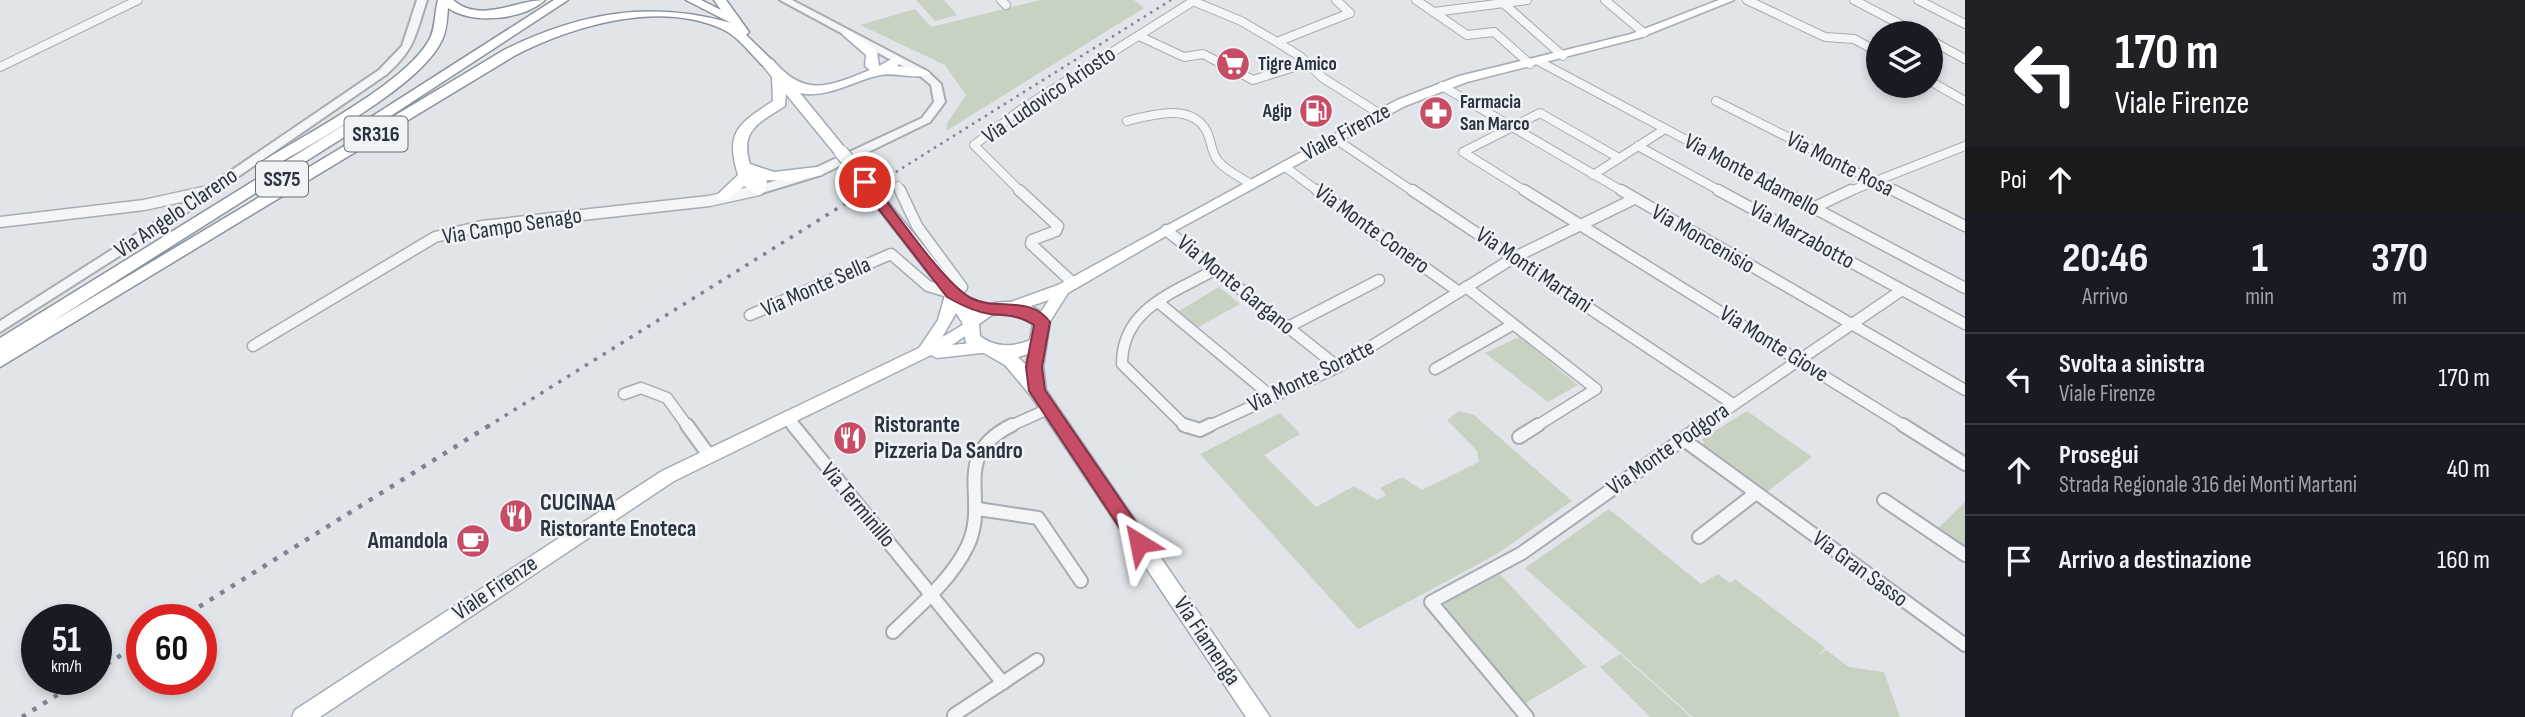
<!DOCTYPE html>
<html lang="it">
<head>
<meta charset="utf-8">
<style>
	:root { --surface:#171b24; --page:#242831; --text:#f1f3f6; --muted:#9ea1a6; --line:#363941 }
	body { margin:0; font-family:"Sofia Sans Condensed",sans-serif; background:var(--page); color:var(--text); height:100vh; display:flex; flex-direction:column; font-size:26px; white-space:nowrap }
	* { box-sizing:border-box; margin:0 }
	p { font-size:23px; color:var(--muted) }
	.icon { flex:none; width:38px; height:38px; fill:none; stroke:currentColor; stroke-width:2; stroke-linecap:round; stroke-linejoin:round }
	.map { position:relative; flex:1; overflow:hidden }
	.drawer { display:flex; flex-direction:column; background:var(--surface); width:560px }
	.drawer>* { flex:none }
	.banner { background:#202124; color:#fff; overflow:hidden }
	.buttons { position:absolute; left:1866px; top:21px; display:grid; gap:14px }
	.buttons a { display:grid; place-items:center; width:77px; height:77px; border-radius:50%; background:var(--surface); box-shadow:0 4px 10px #0003; font-size:35px }
	.speed { position:absolute; left:21px; top:604px; display:flex; gap:14px; font-size:35px; font-weight:700; text-align:center }
	.speed>* { display:grid; place-content:center; width:91px; height:91px; border-radius:50%; background:var(--surface); box-shadow:0 4px 10px #0003; line-height:1 }
	.speed small { font-size:18px; font-weight:400 }
	.speed .limit { border:10px solid #d22; background:#fff; color:#111 }
	.pin { position:absolute; display:grid; place-items:center; width:60px; height:60px; color:#fff; margin:-30px; border:4px solid #fff; border-radius:50%; box-shadow:0 2px 7px #0007 }
	.me { position:absolute; width:77px; margin:-38px; rotate:325deg; stroke-linejoin:round; filter:drop-shadow(0 0 5px #0008) }
	.turn { display:flex; align-items:center; gap:24px; height:147px; padding:0 35px; font-size:32px }
	.turn .icon { width:91px; height:91px; stroke-width:2.5 }
	.turn b { display:block; font-size:49px; line-height:60px }
	.then { display:flex; align-items:center; height:66px; padding:0 35px; background:#0003; gap:14px; font-size:26px }
	.eta { display:flex; justify-content:space-evenly; align-items:center; height:119px; text-align:center }
	.eta b { font-size:42px; font-weight:700; line-height:49px }
	ul { padding:0; list-style:none }
	li { display:flex; align-items:center; gap:21px; height:91px; padding:0 35px; border-top:2px solid var(--line) }
	li div { flex:1 }
	li b { display:block; font-size:26px }
	li em { font-style:normal }
	main { display:flex; flex:1; min-height:0 }
	.map>svg:first-child { display:block }
</style>
</head>
<body>
<main>
<div class="map">
<svg width="1965" height="717" viewBox="0 0 1965 717">
	<rect width="100%" height="100%" fill="#e1e5e9"/>
	<g fill="#c7d2c2">
		<path d="M916,0H944L957,15L935,21Z"/>
		<path d="M1040,0H1134L1144,8L946,131L947,123L966,95L945,65L860,25L915,9L931,27Z"/>
		<path d="M1219,287L1240,304L1198,327L1179,311Z"/>
		<path d="M1519,337L1578,385L1548,402L1485,353Z"/>
		<path d="M1459,411L1474,415L1572,501L1497,554L1358,629L1200,454L1280,413L1300,434L1264,455L1316,507L1354,486L1377,500L1386,495L1380,488L1402,477L1422,490L1479,462L1477,451L1447,420Z"/>
		<path d="M1747,411L1812,457L1764,494L1708,453L1702,439Z"/>
		<path d="M1965,502V555L1933,533Z"/>
		<path d="M1609,509L1701,584L1718,574L1730,583L1735,579L1825,648L1818,656L1826,650L1849,667L1884,672L1900,717H1693L1525,568Z"/>
		<path d="M1500,574L1586,667L1524,704L1447,616L1445,603Z"/>
		<path d="M1620,654L1691,717H1650L1600,667Z"/>
	</g>
	<g fill="none" stroke-linecap="round" stroke-linejoin="round">
		<g stroke="#a6acb3" stroke-width="10">
			<g id="minor-far2">
				<path d="M1001,0L1006,5"/>
				<path d="M1416,0L1467,35L1494,32L1530,64"/>
				<path d="M1605,0L1644,33"/>
				<path d="M1747,0L1825,37L1854,39L1878,52"/>
				<path d="M1854,0L1917,33"/>
				<path d="M1918,0L1965,24"/>
				<path d="M1193,1L1241,21L1277,42L1301,57L1323,78L1380,114"/>
				<path d="M1502,2L1563,56"/>
				<path d="M1434,12L1527,0"/>
				<path d="M1139,36L1184,57L1203,54L1253,80L1307,63"/>
				<path d="M1930,40L1965,59"/>
				<path d="M1277,42L1350,13L1336,0"/>
				<path d="M1540,62L1784,192"/>
				<path d="M0,67L138,0"/>
				<path d="M1930,81L1965,101"/>
				<path d="M1442,86L1624,192"/>
				<path d="M1716,101L1896,192"/>
				<path d="M1127,121C1151,115 1192,102 1207,132C1212,143 1211,153 1219,162C1228,172 1240,177 1251,184"/>
				<path d="M1334,138L1414,192"/>
				<path d="M1638,146L1722,192"/>
				<path d="M1284,166L1319,192"/>
				<path d="M1593,175L1665,129"/>
				<path d="M898,186L901,192"/>
				<path d="M752,192L759,190"/>
				<path d="M1021,192L974,145L1022,109L1195,0"/>
				<path d="M1527,192L1463,152L1540,113L1619,158"/>
				<path d="M1848,192L1965,146"/>
			</g>
		</g>
		<g stroke="#a6acb3" stroke-width="13">
			<g id="minor-far1">
				<path d="M1019,190L1058,226L1056,231L1032,240L1031,244L1073,283"/>
				<path d="M1317,190L1459,292"/>
				<path d="M1412,190L1733,404"/>
				<path d="M1524,190L1906,427"/>
				<path d="M1621,190L1965,390"/>
				<path d="M1718,190L1965,324"/>
				<path d="M1780,190L1965,288"/>
				<path d="M1893,190L1965,226"/>
				<path d="M1813,208L1851,190"/>
				<path d="M0,222L144,205L208,191"/>
				<path d="M1166,230L1338,367"/>
				<path d="M1466,287L1596,389L1535,427"/>
				<path d="M1158,302L1271,396"/>
				<path d="M750,315L891,254L928,286L951,293L962,287L917,226L900,190"/>
				<path d="M1288,327L1379,280"/>
				<path d="M253,346L435,237L482,226L709,201L759,190"/>
				<path d="M1435,369L1512,325"/>
				<path d="M624,394L641,388L667,398L688,427"/>
				<path d="M786,417L794,427"/>
				<path d="M1008,427L1048,409"/>
				<path d="M1186,427L1122,364C1122,308 1174,293 1216,269"/>
				<path d="M1207,427L1338,367L1515,257L1634,199"/>
				<path d="M1701,427L1902,290"/>
			</g>
		</g>
		<g stroke="#a6acb3" stroke-width="16">
			<g id="minor">
				<path d="M687,425L708,454"/>
				<path d="M793,425L1003,683"/>
				<path d="M1184,425L1200,430L1210,425"/>
				<path d="M1903,425L1965,464"/>
				<path d="M1519,437L1538,425"/>
				<path d="M1684,440L1965,645"/>
				<path d="M1884,500L1965,555"/>
				<path d="M978,509L1038,518L1081,581"/>
				<path d="M1699,537L1756,493"/>
				<path d="M893,632C919,606 951,580 967,547C991,499 948,457 1012,425"/>
				<path d="M954,715L1037,660"/>
				<path d="M1527,717L1431,602L1522,553L1703,425"/>
			</g>
		</g>
		<g stroke="#a6acb3" stroke-width="4">
			<g id="tertiary">
				<path d="M417,0H427C415,35 416,48 387,74L171,223L0,332V321L163,217L379,70L402,46Z"/>
				<path d="M780,0H792L927,71L941,84L945,102L930,122L821,175L759,194L753,190L755,187L813,169L922,118L934,102L931,85L919,75Z"/>
			</g>
		</g>
		<g stroke="#a6acb3" stroke-width="3">
			<g id="secondary">
				<path d="M1719,0H1734L1639,38L1467,82L1405,106L1171,233L1068,293L1047,326L1042,327L1034,322L1049,300L1010,313L1002,308L1005,304L1058,285L1397,100L1459,76L1631,34Z"/>
				<path d="M969,321L977,326L974,330L952,345L984,342L992,348L990,352L937,358L931,355L674,481L320,717H292L295,710L662,471L946,335Z"/>
			</g>
		</g>
		<g stroke="#a1aab4" stroke-width="3">
			<g id="primary">
				<path d="M848,30L877,51L879,66L897,56L904,60L897,66L923,69L930,73C920,81 895,72 881,75C854,80 828,99 800,93L848,152L841,156L836,155L786,94L785,106C760,122 739,130 750,164L774,172L817,167L824,172L822,175L791,181L767,180L766,190L759,195L744,186L728,200H718L715,197L718,194L738,175C725,132 738,124 773,101L772,77L760,62L762,59H772C804,98 828,87 870,70L865,66L866,55L842,34Z"/>
				<path d="M851,160C859,162 873,178 870,185H860L844,164L846,161Z"/>
				<path d="M875,190L880,192L959,290L972,311C996,298 1034,297 1050,322L1043,367L1046,390L1270,717H1246L1031,396L1005,365L966,343L962,322L956,313L932,355H920L917,351L938,320L945,295L870,198L867,195ZM1006,313L1019,315L1033,324L1030,340C1014,347 995,348 980,336L979,324L992,315ZM1028,354L1026,365L1018,357Z"/>
			</g>
		</g>
		<g stroke="#89939f" stroke-width="3">
			<g id="trunk">
				<path d="M438,0H453C481,24 515,0 545,0C523,20 473,25 448,8C447,19 447,30 442,40C420,87 315,141 270,169H260V163C304,135 402,85 428,42C436,30 434,14 438,0Z"/>
				<path d="M554,0H568L360,136L349,134L50,323L504,50C579,13 649,0 731,23L686,0H701L721,10L714,0H726L749,32L746,35L774,62L767,66L762,65C750,53 738,36 722,29C659,0 572,26 514,56L0,367V338L357,117L368,119Z"/>
			</g>
		</g>
		<use href="#minor-far2" stroke="#f3f5f7" stroke-width="8"/>
		<use href="#minor-far1" stroke="#f3f5f7" stroke-width="10"/>
		<use href="#minor" stroke="#f3f5f7" stroke-width="12"/>
		<use href="#tertiary" fill="#f3f5f7" fill-rule="evenodd"/>
		<use href="#secondary" fill="#fff" fill-rule="evenodd"/>
		<use href="#primary" fill="#fff" fill-rule="evenodd"/>
		<use href="#trunk" fill="#fff" fill-rule="evenodd"/>
		<path stroke="#7b8592" stroke-width="2.5" stroke-dasharray="2.5 5" stroke-linecap="butt" d="M864,192L1171,0"/>
		<path stroke="#7b8592" stroke-width="3.5" stroke-dasharray="3.5 7" stroke-linecap="butt" d="M487,427L867,190"/>
		<g stroke="#7b8592" stroke-width="4.5" stroke-dasharray="4.5 8" stroke-linecap="butt">
			<path d="M178,620L490,425"/>
			<path d="M96,671L142,642"/>
			<path d="M22,717L83,679"/>
		</g>
		<g stroke="#a1aab4" stroke-width="16" stroke-linecap="butt">
			<g id="primary-bridge-far1">
				<path d="M841,152L851,164"/>
				<path d="M865,182L872,192"/>
			</g>
		</g>
		<g stroke="#a1aab4" stroke-width="20" stroke-linecap="butt">
			<path id="primary-bridge" d="M871,190L875,195"/>
		</g>
		<use href="#primary-bridge-far1" stroke="#fff" stroke-width="13"/>
		<use href="#primary-bridge" stroke="#fff" stroke-width="17"/>
	</g>
	<path fill="#c74d67" stroke="#813243" stroke-width="2" d="M865,178L870,179C892,207 944,284 971,298C996,311 1031,295 1050,322L1042,367L1045,390L1146,537L1148,543L1146,548H1133L1029,391L1026,367L1034,325C1018,315 1009,316 990,314C975,312 961,305 947,297L860,185V179Z"/>
	<defs>
		<g id="supermarket-disc" transform="scale(1.75)"><circle r="9.5" fill="#c74d67" stroke="#f0f3f6"/><path d="M-6-5.5h2.5l.6 2H6L4.5 2H-2.5L-4.4-4H-6ZM-1.5 3.2a1.3 1.3 0 1 0 .1 0ZM3 3.2a1.3 1.3 0 1 0 .1 0Z" fill="#fff"/></g>
		<g id="fuel-disc" transform="scale(1.75)"><circle r="9.5" fill="#c74d67" stroke="#f0f3f6"/><path d="M-5.5-6h7V0h2V4h1.3V-2.5L3-4.5l.8-.8L6-3V5H2.5V1h-1V6h-7ZM-4.2-4.7v3.2H.2V-4.7Z" fill="#fff"/></g>
		<g id="pharmacy-disc" transform="scale(1.75)"><circle r="9.5" fill="#c74d67" stroke="#f0f3f6"/><path d="M-2-6h4v4h4v4h-4v4h-4v-4h-4v-4h4Z" fill="#fff"/></g>
		<g id="restaurant-disc" transform="scale(1.75)"><circle r="9.5" fill="#c74d67" stroke="#f0f3f6"/><path d="M-5-6h1v4h1v-4h1v4h1v-4h1v5L-1.5 .5V6h-2V.5L-5-1ZM5-6V6H3V1.5H1.5Q1.5-4 5-6Z" fill="#fff"/></g>
		<g id="cafe-disc" transform="scale(1.75)"><circle r="9.5" fill="#c74d67" stroke="#f0f3f6"/><path d="M-5.5-4.5H6V0H3Q3 3.5 0 3.5H-2.5Q-5.5 3.5-5.5 0ZM3-3.2v2h1.7v-2ZM-6 4.5H4V6H-6Z" fill="#fff"/></g>
	</defs>
	<g fill-rule="evenodd">
		<use href="#supermarket-disc" x="1233" y="64"/>
		<use href="#fuel-disc" x="1316" y="111"/>
		<use href="#pharmacy-disc" x="1436" y="113"/>
		<use href="#restaurant-disc" x="850" y="438"/>
		<use href="#restaurant-disc" x="516" y="516"/>
		<use href="#cafe-disc" x="473" y="541"/>
	</g>
	<g text-anchor="middle" dominant-baseline="central" stroke-width="5" stroke-linejoin="round" paint-order="stroke">
		<g font-size="19" font-weight="bold" fill="#2a3340" stroke="#f0f3f6" text-anchor="start">
			<text x="1258" y="64">Tigre Amico</text>
			<text x="1460" y="102">Farmacia<tspan x="1460" dy="22">San Marco</tspan></text>
			<text x="1292" y="111" text-anchor="end">Agip</text>
		</g>
		<g fill="#f0f3f6" stroke="#656d77" stroke-width="2">
			<rect x="344.5" y="116.5" width="63" height="35" rx="5"/>
			<rect x="256" y="161.5" width="52" height="35" rx="5"/>
		</g>
		<g font-size="21" font-weight="bold" fill="#2a3340">
			<text x="376" y="134">SR316</text>
			<text x="282" y="179">SS75</text>
		</g>
		<g font-size="23" fill="#2a3340" stroke="#f0f3f6">
			<text transform="translate(1049 95) rotate(-34)">Via Ludovico Ariosto</text>
			<text transform="translate(1346 132) rotate(-28)">Viale Firenze</text>
			<text transform="translate(1840 164) rotate(27)">Via Monte Rosa</text>
			<text transform="translate(1752 175) rotate(28)">Via Monte Adamello</text>
			<text transform="translate(176 213) rotate(-34)">Via Angelo Clareno</text>
			<text transform="translate(512 226) rotate(-9)">Via Campo Senago</text>
			<text transform="translate(1372 229) rotate(36)">Via Monte Conero</text>
			<text transform="translate(1802 235) rotate(29)">Via Marzabotto</text>
			<text transform="translate(1703 239) rotate(30)">Via Moncenisio</text>
			<text transform="translate(1534 270) rotate(34)">Via Monti Martani</text>
			<text transform="translate(1236 285) rotate(39)">Via Monte Gargano</text>
			<text transform="translate(816 287) rotate(-24)">Via Monte Sella</text>
			<text transform="translate(1774 344) rotate(32)">Via Monte Giove</text>
			<text transform="translate(1311 376) rotate(-26)">Via Monte Soratte</text>
			<text transform="translate(1668 449) rotate(-35)">Via Monte Podgora</text>
			<text transform="translate(858 505) rotate(50)">Via Terminillo</text>
			<text transform="translate(1860 569) rotate(36)">Via Gran Sasso</text>
			<text transform="translate(495 588) rotate(-34)">Viale Firenze</text>
			<text transform="translate(1207 641) rotate(56)">Via Fiamenga</text>
		</g>
		<g font-size="23" font-weight="bold" fill="#2a3340" stroke="#f0f3f6" text-anchor="start">
			<text x="874" y="425">Ristorante<tspan x="874" dy="26">Pizzeria Da Sandro</tspan></text>
			<text x="540" y="503">CUCINAA<tspan x="540" dy="26">Ristorante Enoteca</tspan></text>
			<text x="448" y="541" text-anchor="end">Amandola</text>
		</g>
	</g>
</svg>
<div class="buttons">
<a><svg class="icon" aria-label="layers" viewBox="0 0 24 24"><path d="M12 4l9 5-9 5-9-5zM3 14l9 5 9-5"/></svg></a>
</div>
<div class="speed"><div>51<small>km/h</small></div><div class="limit">60</div></div>
<div class="pin" style="left:865px;top:182px;background:#d93025"><svg class="icon" aria-label="arrive" viewBox="0 0 24 24"><path d="M6 21V4h12l-3 4 3 4H6"/></svg></div>
<svg class="me" style="left:1139px;top:543px" viewBox="-20 -20 40 40"><path d="M0-17L14 15 0 8-14 15z" fill="#c74d67" stroke="#fff" stroke-width="4"/></svg>
</div>
<section class="drawer">
<div class="banner">
<div class="turn"><svg class="icon" aria-label="left" viewBox="0 0 24 24"><path d="M17 20v-9H6M10 6l-5 5 5 5"/></svg><div><b>170 m</b>Viale Firenze</div></div>
<div class="then">Poi<svg class="icon" aria-label="ahead" viewBox="0 0 24 24"><path d="M12 20V5M6 11l6-6 6 6"/></svg></div>
</div>
<div class="eta">
<div><b>20:46</b><p>Arrivo</p></div>
<div><b>1</b><p>min</p></div>
<div><b>370</b><p>m</p></div>
</div>
<ul>
<li><svg class="icon" aria-label="left" viewBox="0 0 24 24"><path d="M17 20v-9H6M10 6l-5 5 5 5"/></svg><div><b>Svolta a sinistra</b><p>Viale Firenze</p></div><em>170 m</em></li>
<li><svg class="icon" aria-label="ahead" viewBox="0 0 24 24"><path d="M12 20V5M6 11l6-6 6 6"/></svg><div><b>Prosegui</b><p>Strada Regionale 316 dei Monti Martani</p></div><em>40 m</em></li>
<li><svg class="icon" aria-label="arrive" viewBox="0 0 24 24"><path d="M6 21V4h12l-3 4 3 4H6"/></svg><div><b>Arrivo a destinazione</b></div><em>160 m</em></li>
</ul>
</section>
</main>
</body>
</html>
